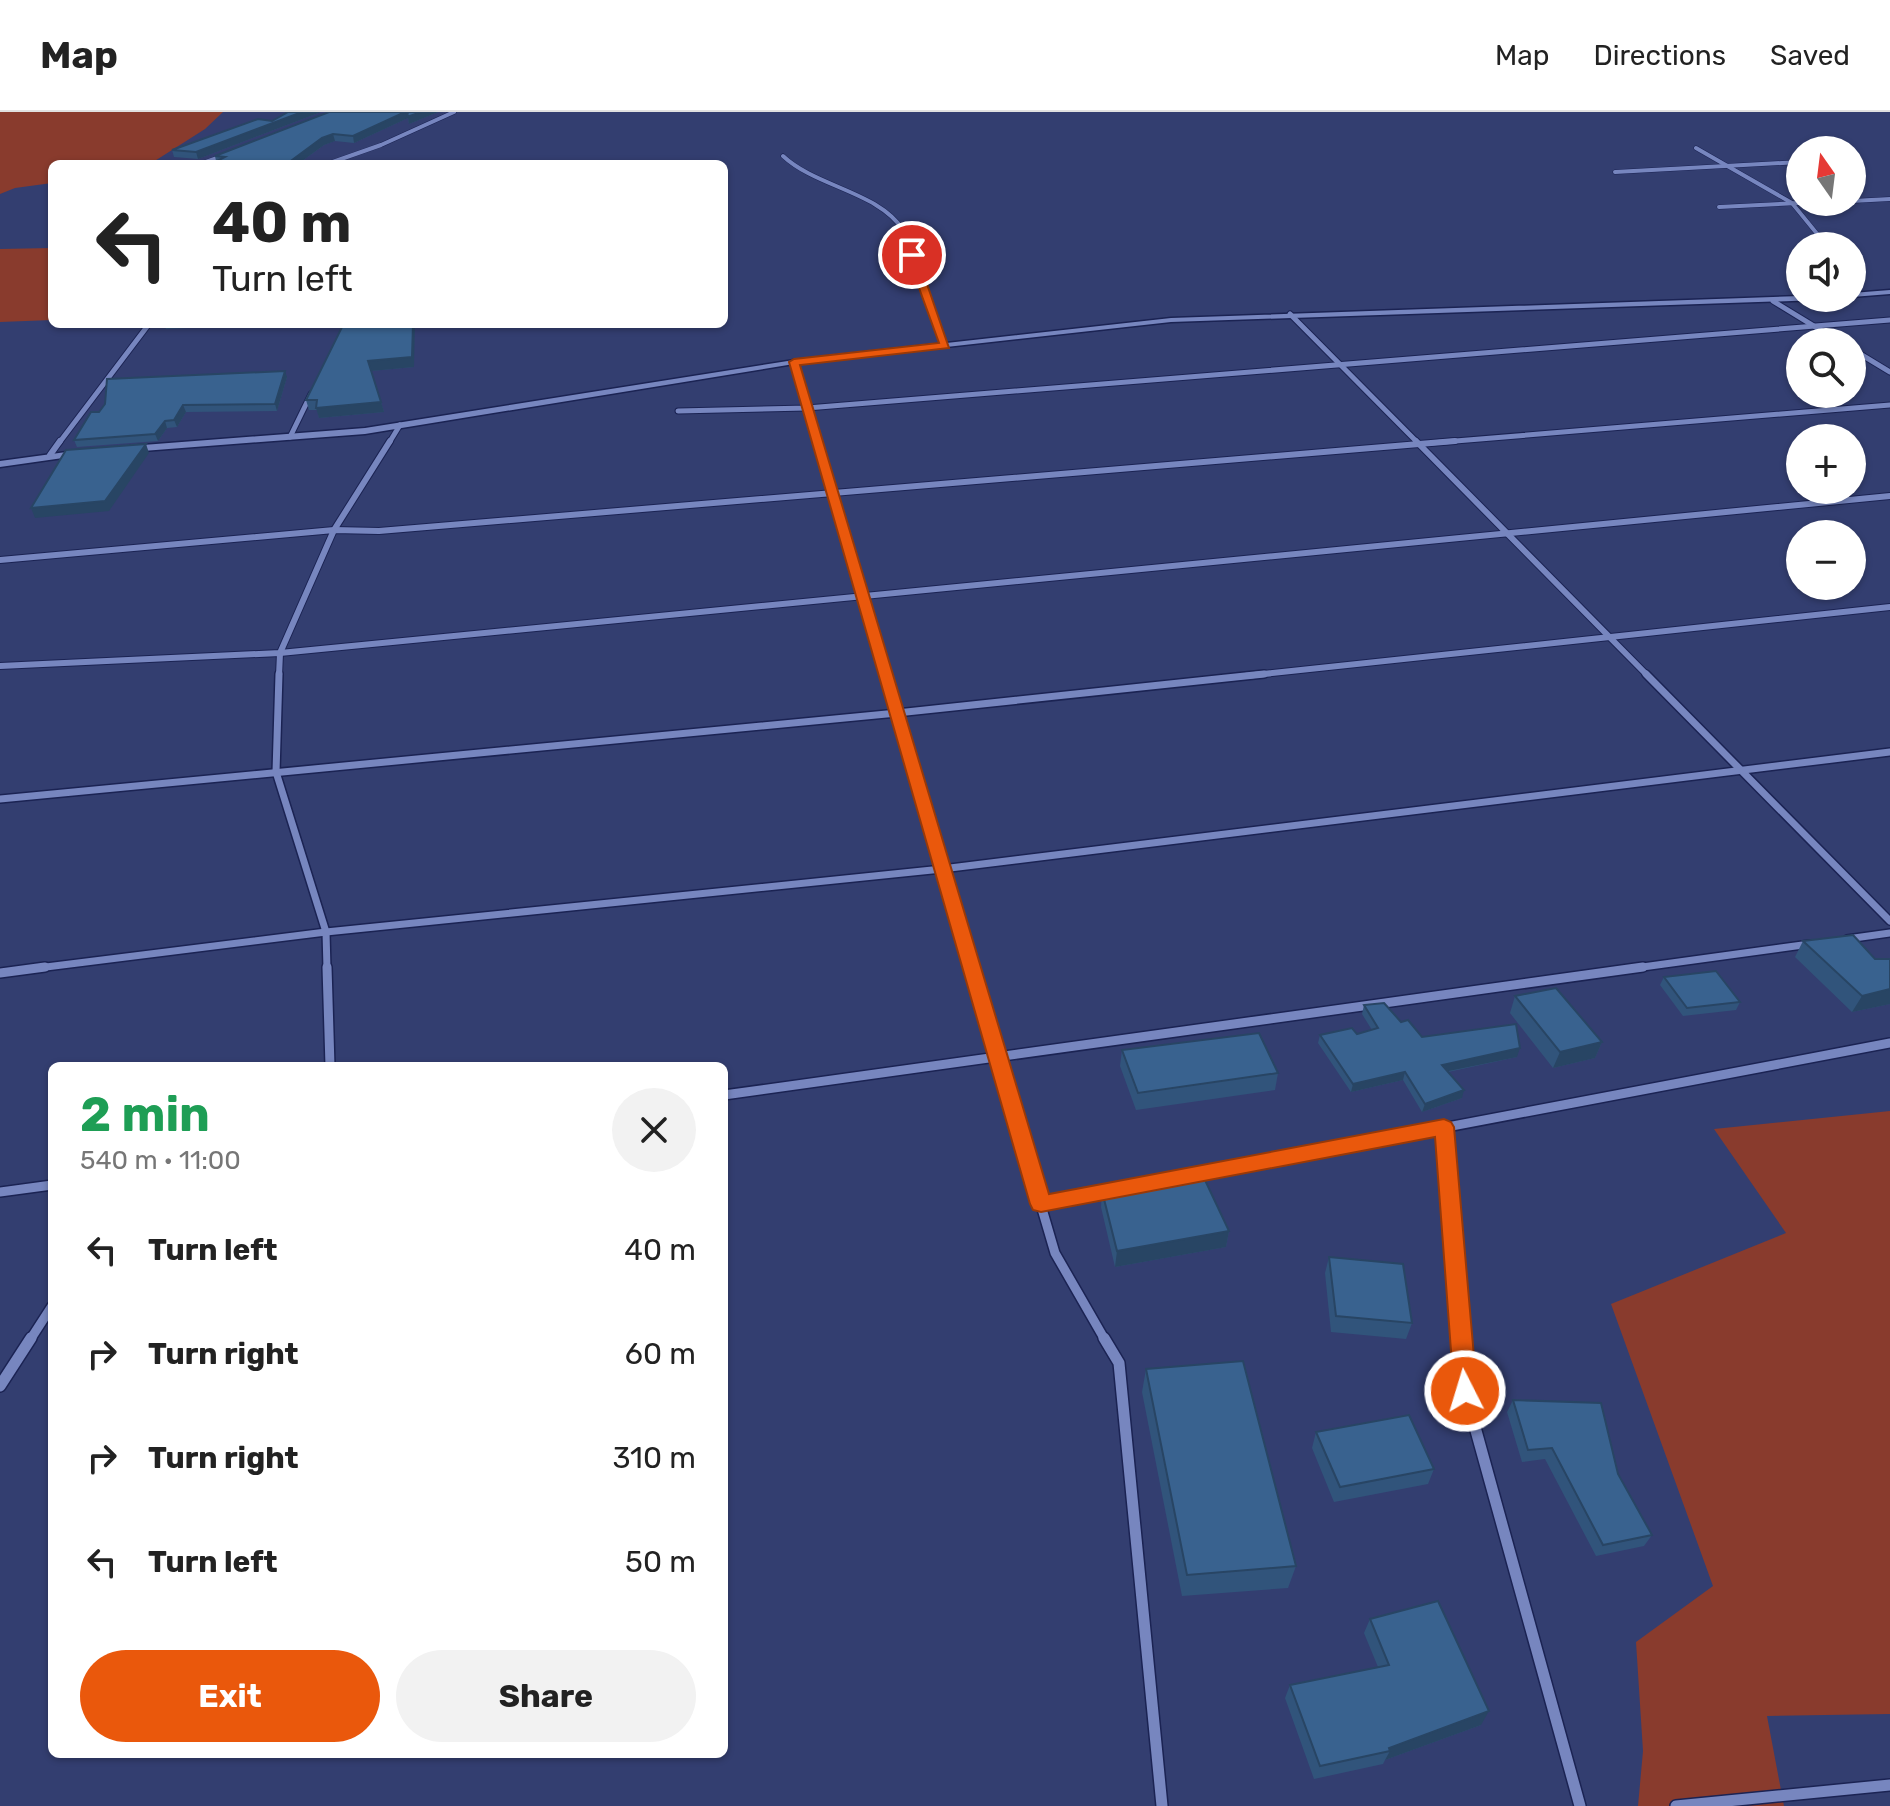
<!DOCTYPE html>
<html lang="en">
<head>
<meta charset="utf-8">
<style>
	:root { --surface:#fff; --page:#f2f2f2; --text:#222; --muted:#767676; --line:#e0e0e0; --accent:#ea580c }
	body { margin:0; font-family:Rubik,sans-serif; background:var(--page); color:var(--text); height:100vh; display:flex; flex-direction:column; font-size:30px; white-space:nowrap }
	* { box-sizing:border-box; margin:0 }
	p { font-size:26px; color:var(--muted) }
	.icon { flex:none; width:44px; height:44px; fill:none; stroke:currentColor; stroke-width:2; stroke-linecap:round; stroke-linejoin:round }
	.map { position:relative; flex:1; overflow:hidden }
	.sheet { position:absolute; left:48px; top:950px; width:680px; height:696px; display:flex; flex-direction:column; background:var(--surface); border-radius:12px; box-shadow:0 2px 6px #0004 }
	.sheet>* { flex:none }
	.banner { position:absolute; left:48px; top:48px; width:680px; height:168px; border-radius:12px; box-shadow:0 2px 6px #0004; background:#fff; color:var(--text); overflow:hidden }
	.needle { width:52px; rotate:346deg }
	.tools { position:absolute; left:1786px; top:24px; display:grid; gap:16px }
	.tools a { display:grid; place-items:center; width:80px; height:80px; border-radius:50%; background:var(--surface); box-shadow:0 2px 6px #0004; font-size:40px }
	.pin { position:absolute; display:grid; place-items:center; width:68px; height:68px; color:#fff; margin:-34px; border:4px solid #fff; border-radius:50%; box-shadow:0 2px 8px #0007 }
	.me { position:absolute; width:88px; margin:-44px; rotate:355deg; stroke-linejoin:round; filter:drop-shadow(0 0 6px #0008) }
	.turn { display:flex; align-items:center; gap:28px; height:168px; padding:0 32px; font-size:36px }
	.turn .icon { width:104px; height:104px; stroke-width:2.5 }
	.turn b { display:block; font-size:56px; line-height:68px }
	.round { display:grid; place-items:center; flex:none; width:84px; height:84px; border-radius:42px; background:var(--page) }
	.head { display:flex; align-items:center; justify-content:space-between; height:136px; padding:0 32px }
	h1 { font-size:48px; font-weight:700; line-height:60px; color:#1e9e55 }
	.action { display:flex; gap:16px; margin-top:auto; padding:16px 32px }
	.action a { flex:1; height:92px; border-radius:48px; background:var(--accent); color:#fff; font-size:32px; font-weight:700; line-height:92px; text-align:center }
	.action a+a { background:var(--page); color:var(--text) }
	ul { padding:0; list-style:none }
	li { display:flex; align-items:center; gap:24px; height:104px; padding:0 32px }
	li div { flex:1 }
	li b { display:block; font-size:30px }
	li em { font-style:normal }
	header { display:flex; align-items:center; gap:48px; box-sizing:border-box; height:112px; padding:0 40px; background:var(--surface); border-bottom:2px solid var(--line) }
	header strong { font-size:38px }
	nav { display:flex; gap:44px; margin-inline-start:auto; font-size:28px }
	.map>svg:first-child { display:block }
</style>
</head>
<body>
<header>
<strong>Map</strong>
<nav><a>Map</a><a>Directions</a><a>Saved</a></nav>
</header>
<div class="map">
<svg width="1890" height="1694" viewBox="0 0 1890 1694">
	<rect width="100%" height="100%" fill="#333e70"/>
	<g fill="#893b2d">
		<path d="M0,0H223L205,17L150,52H52V71L15,76L0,82Z"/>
		<path d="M52,136V208L0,210V137Z"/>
		<path d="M1890,999V1602L1767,1604L1784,1694H1638L1643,1639L1636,1530L1713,1474L1611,1192L1786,1121L1714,1017Z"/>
	</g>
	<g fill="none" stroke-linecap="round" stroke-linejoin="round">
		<g stroke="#1b2353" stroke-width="5">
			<g id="minor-far5">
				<path d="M1696,36L1792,91L1827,134"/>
				<path d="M783,44C816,75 879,80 903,118C908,126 911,138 914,147"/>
				<path d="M200,52L226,43"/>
				<path d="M327,52L381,33L454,0"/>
				<path d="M1615,60L1800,50"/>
				<path d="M1852,89L1890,87"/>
				<path d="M1719,95L1819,90"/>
			</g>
		</g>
		<g stroke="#1b2353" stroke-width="7">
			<g id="minor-far4">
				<path d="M913,145L945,233"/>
				<path d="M1773,189L1840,230"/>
				<path d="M1290,202L1418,331"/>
				<path d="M1852,237L1890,260"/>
				<path d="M794,250L818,331"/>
				<path d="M678,299L807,296L1890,208"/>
				<path d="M290,325L311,282"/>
				<path d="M59,331L149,212"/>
				<path d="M389,331L400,313"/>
				<path d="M1431,331L1890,293"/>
			</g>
		</g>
		<g stroke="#1b2353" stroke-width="8">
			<g id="minor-far3">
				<path d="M817,329L886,564"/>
				<path d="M1416,329L1648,564"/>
				<path d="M50,343L60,329"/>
				<path d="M0,448L334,418L379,419L1455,329"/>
				<path d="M0,554L280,541L1890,384"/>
				<path d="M279,564L280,541L334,418L390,329"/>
				<path d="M1245,564L1890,495"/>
			</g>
		</g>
		<g stroke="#1b2353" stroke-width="10">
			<g id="minor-far2">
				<path d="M279,562L276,660L326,820L327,857"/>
				<path d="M885,562L972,857"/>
				<path d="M1646,562L1890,809"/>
				<path d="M0,687L897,601L1264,562"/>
				<path d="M1847,827L1890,821"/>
				<path d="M30,857L326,820L942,757L1890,640"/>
				<path d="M1628,857L1810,832"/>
			</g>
		</g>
		<g stroke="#1b2353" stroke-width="12">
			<g id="minor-far1">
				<path d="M327,855L330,954"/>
				<path d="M971,855L1055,1141L1105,1228"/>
				<path d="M0,861L45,855"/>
				<path d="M724,983L1643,855"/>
				<path d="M1444,1015L1461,1228"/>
				<path d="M0,1080L52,1073"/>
				<path d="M1041,1092L1890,931"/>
				<path d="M30,1228L52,1194"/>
			</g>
		</g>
		<g stroke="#1b2353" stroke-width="14">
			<g id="minor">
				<path d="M1104,1226L1119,1251L1162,1694"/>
				<path d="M1461,1226L1465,1279L1580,1694"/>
				<path d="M0,1274L31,1226"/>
				<path d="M1676,1694L1890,1673"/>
			</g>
		</g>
		<g stroke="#1b2353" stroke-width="3">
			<g id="tertiary">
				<path d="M1890,178V182L1852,185V181Z"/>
				<path d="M1800,184L1824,186L1820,188L1171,210L794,252L365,322L130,340L126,337L130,334L365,316L794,248L1171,206Z"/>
				<path d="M81,338L85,341L84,343L0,355V349Z"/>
			</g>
		</g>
		<use href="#minor-far5" stroke="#7786bf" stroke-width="4"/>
		<use href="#minor-far4" stroke="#7786bf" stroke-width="5"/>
		<use href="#minor-far3" stroke="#7786bf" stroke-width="6"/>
		<use href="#minor-far2" stroke="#7786bf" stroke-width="7"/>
		<use href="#minor-far1" stroke="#7786bf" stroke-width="9"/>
		<use href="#minor" stroke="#7786bf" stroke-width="11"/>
		<use href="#tertiary" fill="#7786bf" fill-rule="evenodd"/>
	</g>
	<g fill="#31547b">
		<path d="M321,0L198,47L174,45L172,38L272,9Z"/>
		<path d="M329,0H438L409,12L408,6L354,31L335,29L324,33L298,52H211L216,49L215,44Z"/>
		<path d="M164,212H214L212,215L166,217Z"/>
		<path d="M347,212L414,255L371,259L384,300L319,306L317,298H309L306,288Z"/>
		<path d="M287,265L277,299L186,300L177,315L167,316L158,329L77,335L74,328L99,300Z"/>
		<path d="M1803,829L1875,847H1890V892L1852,900L1795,845Z"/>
		<path d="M1664,865L1740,890L1736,898L1683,904L1660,873Z"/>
		<path d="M1515,884L1602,930L1595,946L1553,956L1510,901Z"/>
		<path d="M1364,893L1401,910L1422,925L1517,945L1448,960L1462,986L1422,1000L1403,968L1351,980L1318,931L1320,923L1357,922L1372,918L1362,902Z"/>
		<path d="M1122,938L1278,961L1275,978L1136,998L1120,954Z"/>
		<path d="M1102,1079L1229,1119L1226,1135L1115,1155L1101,1095Z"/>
		<path d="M1329,1145L1412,1211L1406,1227L1331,1220L1325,1161Z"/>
		<path d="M1146,1257L1296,1454L1288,1476L1182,1484L1142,1280Z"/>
		<path d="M1513,1288L1618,1362L1652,1423L1644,1434L1596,1444L1545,1347L1522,1350L1507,1300Z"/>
		<path d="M1316,1320L1434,1357L1428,1372L1334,1390L1312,1336Z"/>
		<path d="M1370,1507L1481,1613L1385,1648L1383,1652L1314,1667L1285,1586L1290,1573L1378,1555L1364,1521Z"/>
	</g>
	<g fill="#284564">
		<path d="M302,0H321L198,47L196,40Z"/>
		<path d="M405,0H438L409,12L408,6L354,31L353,24Z"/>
		<path d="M333,22L335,29L324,33L298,52H288V51L322,26Z"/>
		<path d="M413,212H415L414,255L371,259L368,249Z"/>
		<path d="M285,259L287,265L277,299L275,292Z"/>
		<path d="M381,290L384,300L319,306L316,296Z"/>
		<path d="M183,293L186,300L177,315L174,308Z"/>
		<path d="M165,309L167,316L158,329L155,322Z"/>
		<path d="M146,332L149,341L109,399L35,406L31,396Z"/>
		<path d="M1890,877V892L1852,900L1862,884Z"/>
		<path d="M1602,930L1595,946L1553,956L1560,940Z"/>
		<path d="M1520,936L1517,945L1439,961L1442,953Z"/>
		<path d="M1405,960L1403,968L1351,980L1353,972Z"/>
		<path d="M1464,978L1462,986L1422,1000L1425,992Z"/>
		<path d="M1229,1119L1226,1135L1115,1155L1117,1139Z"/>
		<path d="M1489,1599L1481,1613L1385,1648L1390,1639L1389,1636Z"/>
	</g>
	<g fill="#39628f" stroke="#284564" stroke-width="2">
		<path d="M288,0H302L196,40L172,38L258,7L272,9Z"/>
		<path d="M329,0H405L353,24L333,22L322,26L288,51L274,50L273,52H211L225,45L215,44Z"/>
		<path d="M408,0H421L407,5Z"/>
		<path d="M347,212H413L412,245L368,249L381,290L316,296L317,288H306L343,213Z"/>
		<path d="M285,259L275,292L183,293L174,308L165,309L155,322L74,328L91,300H99L105,292L107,267Z"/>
		<path d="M146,332L105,389L31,396L66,338Z"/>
		<path d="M1853,823L1875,847H1890V877L1862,884L1803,829Z"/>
		<path d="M1716,859L1740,890L1687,896L1664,865Z"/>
		<path d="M1556,876L1602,930L1560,940L1515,884Z"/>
		<path d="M1384,891L1401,910L1408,908L1422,925L1516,912L1520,936L1442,953L1464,978L1425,992L1405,960L1353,972L1320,923L1352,916L1357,922L1378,916L1364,893Z"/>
		<path d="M1259,921L1278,961L1138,981L1122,938Z"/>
		<path d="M1204,1066L1229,1119L1117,1139L1102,1079Z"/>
		<path d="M1329,1145L1403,1152L1412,1211L1336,1204Z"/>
		<path d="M1243,1249L1296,1454L1187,1463L1146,1257Z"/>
		<path d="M1513,1288L1601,1291L1618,1362L1652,1423L1603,1433L1552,1336L1528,1338Z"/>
		<path d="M1409,1303L1434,1357L1340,1375L1316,1320Z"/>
		<path d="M1438,1489L1489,1599L1389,1636L1390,1639L1320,1654L1290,1573L1389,1553L1370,1507Z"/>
	</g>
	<path fill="#ea580c" stroke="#983908" stroke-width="2" d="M912,140L917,143L949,236L800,253L1049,1082L1444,1007L1451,1010L1454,1015L1477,1279L1474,1286L1465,1289L1457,1286L1454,1279L1435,1025L1041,1100L1033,1098L1030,1092L789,250L794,247L939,231L907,143Z"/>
</svg>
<div class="tools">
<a><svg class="needle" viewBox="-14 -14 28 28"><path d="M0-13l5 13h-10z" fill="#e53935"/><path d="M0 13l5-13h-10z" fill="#767676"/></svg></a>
<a><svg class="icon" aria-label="sound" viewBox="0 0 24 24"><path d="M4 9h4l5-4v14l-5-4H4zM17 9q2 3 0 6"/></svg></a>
<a><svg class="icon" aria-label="search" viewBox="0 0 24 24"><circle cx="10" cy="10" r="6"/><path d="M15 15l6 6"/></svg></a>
<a>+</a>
<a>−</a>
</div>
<div class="pin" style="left:912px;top:143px;background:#d93025"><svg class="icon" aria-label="arrive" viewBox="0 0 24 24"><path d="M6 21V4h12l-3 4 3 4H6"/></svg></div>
<svg class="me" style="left:1465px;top:1279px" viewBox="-20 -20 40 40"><circle r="17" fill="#ea580c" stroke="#fff" stroke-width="3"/><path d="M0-11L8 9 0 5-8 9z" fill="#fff"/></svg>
<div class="banner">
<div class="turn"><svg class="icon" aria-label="left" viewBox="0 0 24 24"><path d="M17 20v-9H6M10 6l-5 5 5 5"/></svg><div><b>40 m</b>Turn left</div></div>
</div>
<section class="sheet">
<div class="head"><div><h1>2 min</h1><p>540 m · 11:00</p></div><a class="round"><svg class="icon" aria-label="close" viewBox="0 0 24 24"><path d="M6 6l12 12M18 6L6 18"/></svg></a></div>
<ul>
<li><svg class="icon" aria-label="left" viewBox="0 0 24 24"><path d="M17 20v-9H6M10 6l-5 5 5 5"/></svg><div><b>Turn left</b></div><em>40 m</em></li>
<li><svg class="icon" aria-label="right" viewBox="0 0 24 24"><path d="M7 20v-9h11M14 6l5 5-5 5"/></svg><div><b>Turn right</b></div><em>60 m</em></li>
<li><svg class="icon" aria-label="right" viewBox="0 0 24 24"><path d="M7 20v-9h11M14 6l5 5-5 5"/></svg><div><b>Turn right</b></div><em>310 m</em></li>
<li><svg class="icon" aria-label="left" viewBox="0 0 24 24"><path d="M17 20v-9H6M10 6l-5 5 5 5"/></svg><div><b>Turn left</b></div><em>50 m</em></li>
</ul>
<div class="action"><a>Exit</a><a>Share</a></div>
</section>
</div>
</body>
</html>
